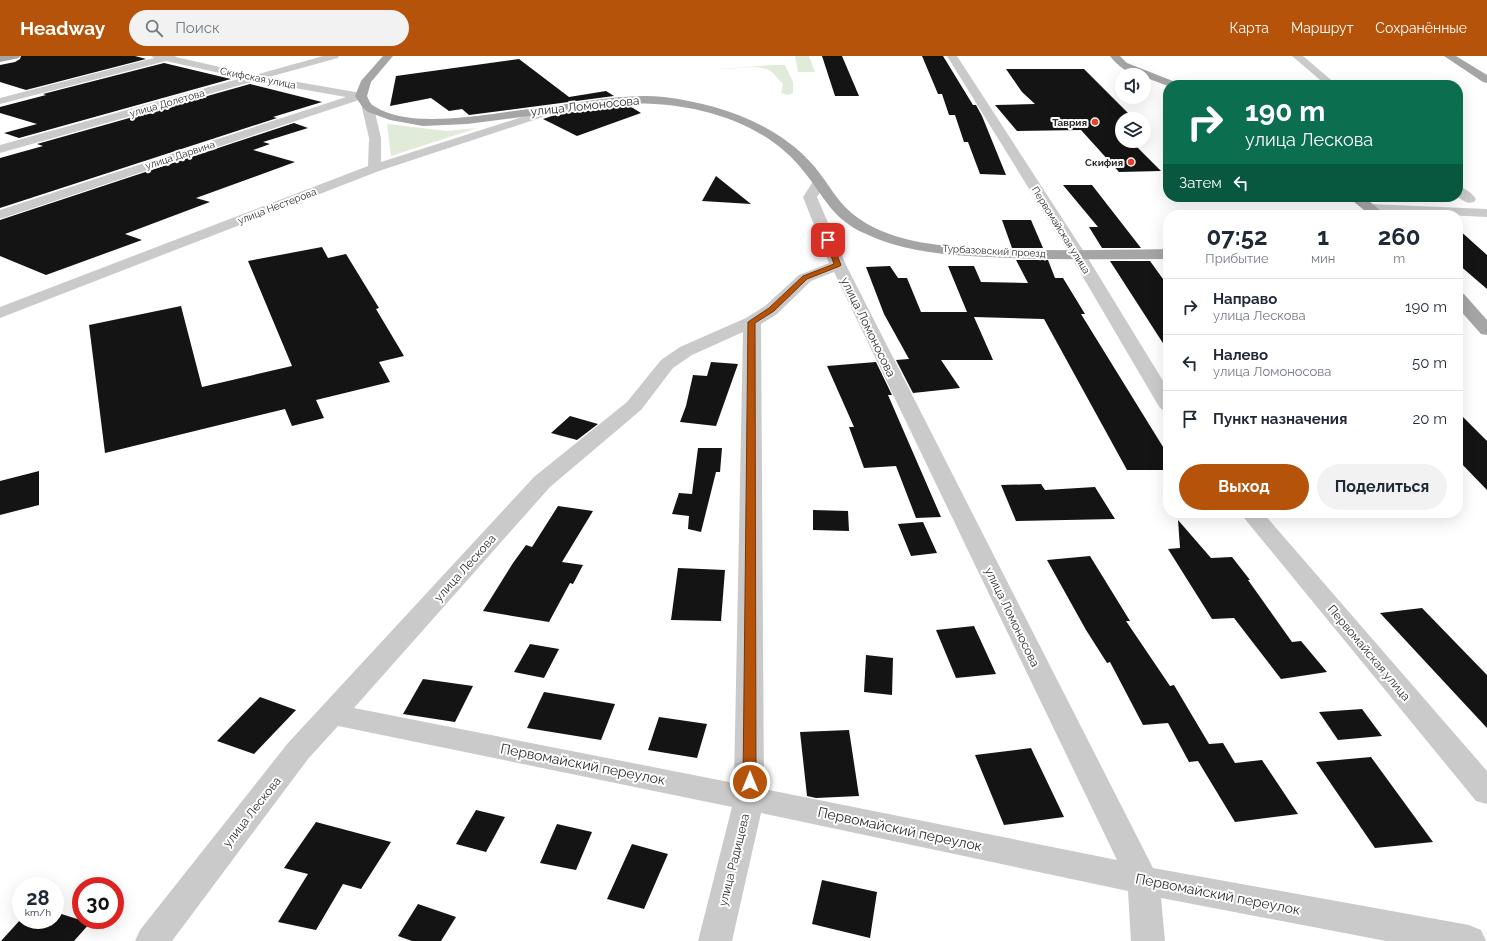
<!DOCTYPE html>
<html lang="ru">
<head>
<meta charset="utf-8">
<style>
	:root { --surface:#fff; --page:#f2f2f3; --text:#1f2937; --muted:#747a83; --line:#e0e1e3; --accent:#b45309 }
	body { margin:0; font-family:Raleway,sans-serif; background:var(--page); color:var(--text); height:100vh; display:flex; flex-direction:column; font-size:15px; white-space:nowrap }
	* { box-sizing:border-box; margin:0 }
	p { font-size:13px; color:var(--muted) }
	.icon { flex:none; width:22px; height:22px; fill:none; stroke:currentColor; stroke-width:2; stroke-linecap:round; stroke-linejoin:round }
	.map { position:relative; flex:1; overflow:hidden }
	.details { position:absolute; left:1163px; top:154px; width:300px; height:308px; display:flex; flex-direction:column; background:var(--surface); border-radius:16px; box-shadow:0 4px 16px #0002 }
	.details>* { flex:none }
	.top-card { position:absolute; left:1163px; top:24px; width:300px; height:122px; border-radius:16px; box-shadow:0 4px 16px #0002; background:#0b6e4f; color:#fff; overflow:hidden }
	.controls { position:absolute; left:1115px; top:12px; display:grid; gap:8px }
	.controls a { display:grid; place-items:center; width:36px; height:36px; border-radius:50%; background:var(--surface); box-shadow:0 4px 16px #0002; font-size:20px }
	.speed { position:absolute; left:12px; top:821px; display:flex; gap:8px; font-size:20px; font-weight:700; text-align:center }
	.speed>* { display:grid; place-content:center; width:52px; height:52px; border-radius:50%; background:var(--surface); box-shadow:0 4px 16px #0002; line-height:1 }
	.speed small { font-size:10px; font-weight:400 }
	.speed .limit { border:6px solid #d22; background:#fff; color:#111 }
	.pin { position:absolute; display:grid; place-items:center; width:34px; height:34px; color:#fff; margin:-17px; border-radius:8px; box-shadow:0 2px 6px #0006 }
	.me { position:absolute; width:44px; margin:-22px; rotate:0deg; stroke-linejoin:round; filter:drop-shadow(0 0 3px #0008) }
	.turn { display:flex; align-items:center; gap:14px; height:84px; padding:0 16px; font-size:18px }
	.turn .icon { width:52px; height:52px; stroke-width:2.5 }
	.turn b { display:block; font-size:28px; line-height:34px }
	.then { display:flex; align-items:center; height:38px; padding:0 16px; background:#0003; gap:8px; font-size:15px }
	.eta { display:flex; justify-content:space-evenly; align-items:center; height:68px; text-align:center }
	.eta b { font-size:24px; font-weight:700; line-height:28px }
	.button { display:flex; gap:8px; margin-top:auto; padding:8px 16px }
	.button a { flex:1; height:46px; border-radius:24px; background:var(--accent); color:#fff; font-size:16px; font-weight:700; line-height:46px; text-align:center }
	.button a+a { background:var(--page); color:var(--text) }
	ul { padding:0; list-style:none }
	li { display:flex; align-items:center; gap:12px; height:56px; padding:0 16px; border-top:1px solid var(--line) }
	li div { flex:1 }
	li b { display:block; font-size:15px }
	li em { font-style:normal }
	header { display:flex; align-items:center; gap:24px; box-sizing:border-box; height:56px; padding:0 20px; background:var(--accent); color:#fff }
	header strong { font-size:19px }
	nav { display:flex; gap:22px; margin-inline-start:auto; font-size:14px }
	.search { width:280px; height:36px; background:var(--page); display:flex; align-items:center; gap:10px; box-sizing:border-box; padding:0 14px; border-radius:22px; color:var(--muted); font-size:15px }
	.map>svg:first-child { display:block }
</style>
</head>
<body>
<header>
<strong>Headway</strong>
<div class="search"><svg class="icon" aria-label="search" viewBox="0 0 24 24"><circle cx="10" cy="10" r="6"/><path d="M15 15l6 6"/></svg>Поиск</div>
<nav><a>Карта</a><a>Маршрут</a><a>Сохранённые</a></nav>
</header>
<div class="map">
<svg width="1487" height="885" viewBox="0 0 1487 885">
	<rect width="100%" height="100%" fill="#fff"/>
	<g fill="#e0ebda">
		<path d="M795,0H809L815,16H798Z"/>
		<path d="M774,9H785L793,26V37L788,39L781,37L783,28C778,23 774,17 769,14C757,8 731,14 717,13Z"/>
		<path d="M387,68L447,75L477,72L391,100Z"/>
	</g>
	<g fill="#141414">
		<path d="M21,0H135L146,3L26,34L0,26V9L15,6L20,3Z"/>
		<path d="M822,0H842L859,40H835Z"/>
		<path d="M922,0H943L973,49H976L982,60L1006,119L980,118L968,86H964L955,59H949L942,38H938Z"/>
		<path d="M519,3L569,41L606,35L614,40L469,59L462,53L449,55L431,42L390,50L396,20Z"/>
		<path d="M164,7L231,23L19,82L4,77L37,68L0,57V51L46,39L43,38Z"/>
		<path d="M1006,13H1084L1134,63H1122V85H1131L1161,115L1119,116L1081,74L1017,75L995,49L1035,48L1022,36Z"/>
		<path d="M250,28L322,46L273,61L277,62L0,152V102L43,90L37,88Z"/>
		<path d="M628,49L641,57L577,80L543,63L558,58Z"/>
		<path d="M294,67L308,72L263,86L270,88L253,94L295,106L196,142L210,146L125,178L142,184L46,219L0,200V164Z"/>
		<path d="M716,120L751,148L702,145Z"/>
		<path d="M1063,129H1092L1141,192H1102L1089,171H1098Z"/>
		<path d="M1002,164H1031L1043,192H1012Z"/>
		<path d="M1458,173L1487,199V233L1458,208Z"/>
		<path d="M322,191L328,202L346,198L379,252L376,253L404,300L379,306L390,326L316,344L324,362L292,370L285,353L105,397L89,269L181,250L202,331L292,310L248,205Z"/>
		<path d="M1016,204H1048L1055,222H1063L1085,258H1081L1168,399V414H1127L1044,263L974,261L993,304H941L960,332L913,337L896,304L909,303L884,258L866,211L890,210L898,222H907L921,256H967L948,210H974L981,226L1028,227Z"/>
		<path d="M1110,205H1150L1168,230V295Z"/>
		<path d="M711,306L738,308L716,370L680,366L686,350L693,319L707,320Z"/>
		<path d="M876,306L892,339H888L941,461L916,462L896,410L864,412L849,371H854L827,310Z"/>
		<path d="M1458,356L1487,385V434L1458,404Z"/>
		<path d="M570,360L598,368L577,384L551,377Z"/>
		<path d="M698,392H722L720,416H716L701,476L688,473L689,460L672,458L679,437L692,438Z"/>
		<path d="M39,415V449L0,459V425Z"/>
		<path d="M1041,428L1045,434L1095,431L1115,463L1016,465L1001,429Z"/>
		<path d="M558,450L593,455L562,506L583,509L573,528L570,527L549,566L483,555L513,507L526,489L532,491Z"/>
		<path d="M813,454L848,455L849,475L813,474Z"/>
		<path d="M1178,464L1211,502L1232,501L1250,524H1248L1292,586L1301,585L1327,616L1281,623L1234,562L1212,563L1168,493L1180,492Z"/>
		<path d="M923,466L937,497L911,500L898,468Z"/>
		<path d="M1090,500L1130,565H1126L1170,630L1174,629L1209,688L1223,687L1235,707L1262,704L1298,758L1235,766L1198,705L1189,706L1168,667L1143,669L1110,606L1107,607L1086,574L1047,504Z"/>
		<path d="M678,512L725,514L721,565L671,564Z"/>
		<path d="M1422,552L1487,619V672L1380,557Z"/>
		<path d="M974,570L996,618L956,622L936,574Z"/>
		<path d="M530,588L559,593L544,622L514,616Z"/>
		<path d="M866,599L893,602L892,639L864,636Z"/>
		<path d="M423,623L473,630L455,666L403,658Z"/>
		<path d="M544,636L615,648L601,684L527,672Z"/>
		<path d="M260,641L296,654L254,698L217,685Z"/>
		<path d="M1362,653L1382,680L1338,684L1319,656Z"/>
		<path d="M659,661L707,668L697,702L648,694Z"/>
		<path d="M849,674L859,740L816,742L807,740L800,676Z"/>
		<path d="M1031,692L1064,761L1004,769L975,699Z"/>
		<path d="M1371,701L1433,786L1375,792L1316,706Z"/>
		<path d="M476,754L505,761L486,796L456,788Z"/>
		<path d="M316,766L391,786L361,833L343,828L316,874L278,866L308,818L284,812Z"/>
		<path d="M557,768L592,776L576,814L540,807Z"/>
		<path d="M632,788L668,798L644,853L607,843Z"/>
		<path d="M822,824L877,836L870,882L812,868Z"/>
		<path d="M418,848L456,861L441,885H412L398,880Z"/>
		<path d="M55,856L90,867L74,885H1L21,863V864H55Z"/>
	</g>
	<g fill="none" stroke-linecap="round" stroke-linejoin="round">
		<g fill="#cacaca" fill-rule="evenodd">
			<path d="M151,0H175L176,1L255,19L323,0H339L338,2L269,21L361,37L367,40L365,42L0,163V154L346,41L255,25L0,97V89L242,22L166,5L0,48V42L154,2Z"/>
			<path d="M947,0H957L1086,199L1168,333V355L1161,353L1158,349L1070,199Z"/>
			<path d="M1292,0H1303L1337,29H1326Z"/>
			<path d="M368,49L372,50L374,52L381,82V106L553,51H561L563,53L561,55L379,115L0,262V251L368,110L369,82L362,52L364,50Z"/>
			<path d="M819,123L824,124L826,127L817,141L846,209L1153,812L1469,869L1481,874L1486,885H1386L1161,842L1165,885H1131L1128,835L761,757L732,885H698L732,751L338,670L308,703L172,885H135L140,874L288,687L534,421L627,346L661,304L680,291L746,262L765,250L799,219L829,207L803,141L814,124ZM834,216L1117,804L764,733L761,268L777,258L811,225ZM743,276L734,727L354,652L550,431L641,354L673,312L692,299Z"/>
			<path d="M1458,130C1465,132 1472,137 1476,143L1474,146C1467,148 1464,145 1458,141Z"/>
			<path d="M1370,148L1487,153V161L1365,155L1363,152L1365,149Z"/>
			<path d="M1240,457H1263L1487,715V748L1476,745Z"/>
		</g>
		<g fill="#a5a5a5" fill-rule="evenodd">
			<path d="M0,0H20L19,2L0,6Z"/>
			<path d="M383,0H393L371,26L367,40C369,44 370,48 374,50C404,70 459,62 493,58C520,54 547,51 574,47C604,43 634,38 664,41C719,48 777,67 814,110C836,137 839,153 873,171C912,191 961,191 1004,193C1059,195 1113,194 1168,193V203C1116,203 1063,204 1011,202C962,200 911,199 866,178C832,163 826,143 805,117C763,62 686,44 620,48L467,68L423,70L390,64L368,56L363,52L355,40L361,25Z"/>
			<path d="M1110,0H1120L1127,7L1178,27L1179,29H1168V30L1144,21V19C1130,19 1118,11 1110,0Z"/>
			<path d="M1444,0H1456L1487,19V27L1483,26Z"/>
			<path d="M1348,141H1364L1386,159H1370Z"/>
			<path d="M1458,237L1464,238L1487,264V279L1481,278L1458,252Z"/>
		</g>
	</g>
	<path fill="#b45309" stroke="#753606" d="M828,182L831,184L841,209L840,210L807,223L774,255L755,267L756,726L754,729L750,731L745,729L743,726L748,266L769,252L803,220L834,208L825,184Z"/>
	<g fill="#ea412a" stroke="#fff" stroke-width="1.5">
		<circle cx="1095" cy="66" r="4"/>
		<circle cx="1131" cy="106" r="4"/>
	</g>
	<g text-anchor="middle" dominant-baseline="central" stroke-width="4" stroke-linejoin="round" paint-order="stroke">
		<g font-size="10" fill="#2d2d2d" stroke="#fff">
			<text transform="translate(258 22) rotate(11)">Скифская улица</text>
			<text transform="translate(167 47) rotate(-16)">улица Долетова</text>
			<text transform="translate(180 99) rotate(-18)">улица Дарвина</text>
			<text transform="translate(277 150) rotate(-21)">улица Нестерова</text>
			<text transform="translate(1061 174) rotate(58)">Первомайская улица</text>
			<text transform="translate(994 195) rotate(3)">Турбазовский проезд</text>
		</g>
		<g font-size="10" font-weight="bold" fill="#2d2d2d" stroke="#fff" text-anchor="end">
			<text x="1087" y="66">Таврия</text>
			<text x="1123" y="106">Скифия</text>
		</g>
		<g font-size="12" fill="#2d2d2d" stroke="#fff">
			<text transform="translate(585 50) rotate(-6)">улица Ломоносова</text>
			<text transform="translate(868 271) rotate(64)">улица Ломоносова</text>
			<text transform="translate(465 512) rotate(-48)">улица Лескова</text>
			<text transform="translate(1012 561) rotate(64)">улица Ломоносова</text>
			<text transform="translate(1369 597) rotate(50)">Первомайская улица</text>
			<text transform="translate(252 756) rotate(-52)">улица Лескова</text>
			<text transform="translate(734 804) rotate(-76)">улица Радищева</text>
		</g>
		<g font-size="14" fill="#2d2d2d" stroke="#fff">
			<text transform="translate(583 708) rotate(11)">Первомайский переулок</text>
			<text transform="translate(900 773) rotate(12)">Первомайский переулок</text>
			<text transform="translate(1218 838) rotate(11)">Первомайский переулок</text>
		</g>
	</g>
</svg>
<div class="controls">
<a><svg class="icon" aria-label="sound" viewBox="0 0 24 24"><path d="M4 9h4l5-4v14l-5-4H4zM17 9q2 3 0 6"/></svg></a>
<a><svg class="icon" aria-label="layers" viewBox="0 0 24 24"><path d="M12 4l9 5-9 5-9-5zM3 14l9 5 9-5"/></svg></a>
</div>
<div class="speed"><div>28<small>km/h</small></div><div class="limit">30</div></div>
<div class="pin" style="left:828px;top:184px;background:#d93025"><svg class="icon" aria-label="arrive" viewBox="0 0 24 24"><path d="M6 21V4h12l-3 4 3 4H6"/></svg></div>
<svg class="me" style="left:750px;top:726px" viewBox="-20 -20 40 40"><circle r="17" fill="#b45309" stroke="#fff" stroke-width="3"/><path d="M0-11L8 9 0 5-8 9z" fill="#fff"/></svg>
<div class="top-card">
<div class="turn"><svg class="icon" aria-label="right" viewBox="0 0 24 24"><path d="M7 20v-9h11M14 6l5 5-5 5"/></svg><div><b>190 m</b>улица Лескова</div></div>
<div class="then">Затем<svg class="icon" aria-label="left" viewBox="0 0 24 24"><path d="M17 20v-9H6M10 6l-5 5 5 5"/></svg></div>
</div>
<section class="details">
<div class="eta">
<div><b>07:52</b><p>Прибытие</p></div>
<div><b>1</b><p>мин</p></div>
<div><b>260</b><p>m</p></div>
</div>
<ul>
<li><svg class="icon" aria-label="right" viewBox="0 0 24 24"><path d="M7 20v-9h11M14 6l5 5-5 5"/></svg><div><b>Направо</b><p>улица Лескова</p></div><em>190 m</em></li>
<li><svg class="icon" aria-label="left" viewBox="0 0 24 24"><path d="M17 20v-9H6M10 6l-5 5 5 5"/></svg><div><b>Налево</b><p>улица Ломоносова</p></div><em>50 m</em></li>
<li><svg class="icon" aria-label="arrive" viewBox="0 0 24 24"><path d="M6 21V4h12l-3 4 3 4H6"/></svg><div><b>Пункт назначения</b></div><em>20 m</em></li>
</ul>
<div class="button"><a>Выход</a><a>Поделиться</a></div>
</section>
</div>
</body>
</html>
